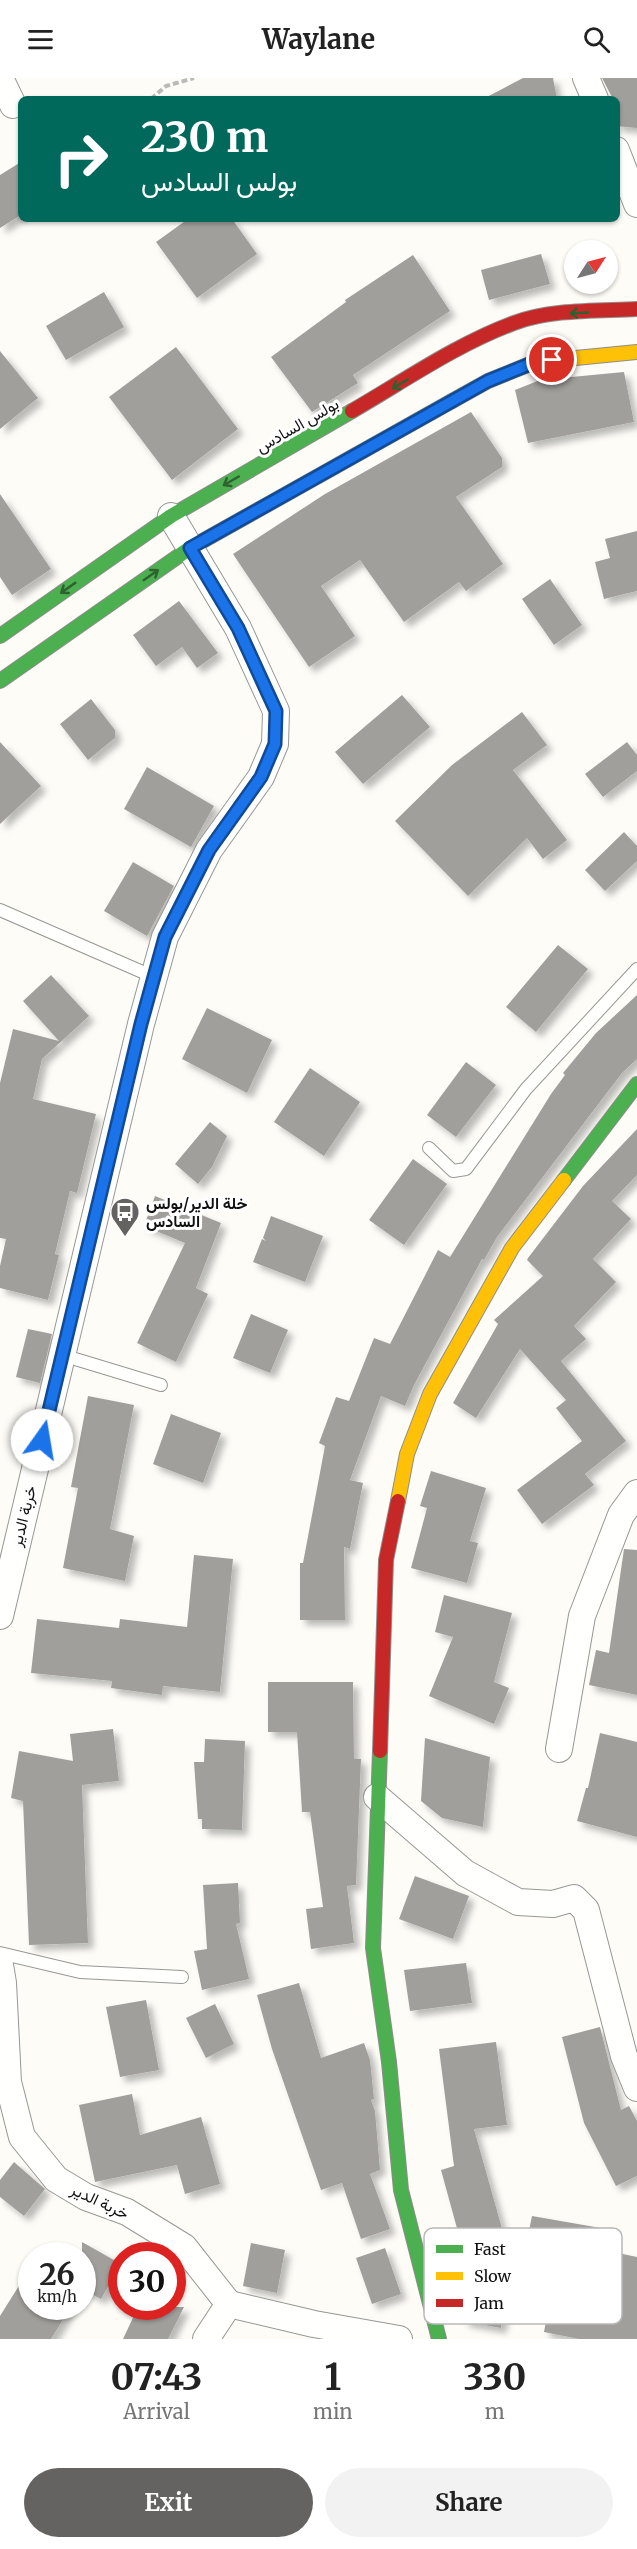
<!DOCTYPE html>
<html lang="en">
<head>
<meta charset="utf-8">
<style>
	:root { --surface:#fff; --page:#f2f2f2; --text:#222; --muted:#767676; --accent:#646362 }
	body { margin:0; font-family:Merriweather,Vazirmatn,serif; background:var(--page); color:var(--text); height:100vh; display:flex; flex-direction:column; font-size:22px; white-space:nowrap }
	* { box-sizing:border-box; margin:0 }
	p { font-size:20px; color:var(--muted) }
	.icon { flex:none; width:33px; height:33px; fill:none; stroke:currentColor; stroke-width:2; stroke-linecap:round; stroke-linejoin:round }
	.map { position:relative; height:2261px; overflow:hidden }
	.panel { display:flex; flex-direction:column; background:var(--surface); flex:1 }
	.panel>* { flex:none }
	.hud { position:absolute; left:18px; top:18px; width:602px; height:126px; border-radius:9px; box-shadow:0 2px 4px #0004; background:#00695c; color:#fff; overflow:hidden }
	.needle { width:39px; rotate:54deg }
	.buttons { position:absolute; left:564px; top:162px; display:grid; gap:12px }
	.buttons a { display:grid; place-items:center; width:54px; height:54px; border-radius:50%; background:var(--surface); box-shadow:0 2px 4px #0004; font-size:30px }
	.speed { position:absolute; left:18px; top:2164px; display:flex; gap:12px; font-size:30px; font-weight:700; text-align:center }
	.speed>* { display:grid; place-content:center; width:78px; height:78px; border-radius:50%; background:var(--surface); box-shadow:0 2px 4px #0004; line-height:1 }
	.speed small { font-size:15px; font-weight:400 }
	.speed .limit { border:9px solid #d22; background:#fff; color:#111 }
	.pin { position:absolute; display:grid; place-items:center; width:51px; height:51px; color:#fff; margin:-26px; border:3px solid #fff; border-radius:50%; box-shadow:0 2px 6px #0007 }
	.me { position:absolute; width:66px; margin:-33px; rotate:13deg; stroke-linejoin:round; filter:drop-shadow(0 0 4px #0008) }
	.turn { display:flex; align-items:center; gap:21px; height:126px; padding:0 24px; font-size:27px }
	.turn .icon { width:78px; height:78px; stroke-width:2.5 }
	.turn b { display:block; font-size:42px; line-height:51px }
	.eta { display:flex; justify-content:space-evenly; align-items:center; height:102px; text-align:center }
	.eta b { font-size:36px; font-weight:700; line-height:42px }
	.button { display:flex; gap:12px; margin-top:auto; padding:12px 24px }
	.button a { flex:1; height:69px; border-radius:36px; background:var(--accent); color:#fff; font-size:24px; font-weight:700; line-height:69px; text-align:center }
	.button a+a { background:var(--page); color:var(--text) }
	header { display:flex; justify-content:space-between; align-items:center; height:78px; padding:0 24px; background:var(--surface); font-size:27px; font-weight:700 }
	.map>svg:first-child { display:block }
</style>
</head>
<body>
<header><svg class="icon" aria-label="menu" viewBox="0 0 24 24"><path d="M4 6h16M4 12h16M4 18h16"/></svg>Waylane<svg class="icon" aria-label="search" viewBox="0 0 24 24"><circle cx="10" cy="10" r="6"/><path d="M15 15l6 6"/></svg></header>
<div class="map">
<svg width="637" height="2261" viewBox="0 0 637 2261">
	<defs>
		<filter id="shadow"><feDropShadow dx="5.5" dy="5.5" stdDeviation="3" flood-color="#0004"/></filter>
	</defs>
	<rect width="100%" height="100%" fill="#fdfcf7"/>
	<g fill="#a19f9c" filter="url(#shadow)">
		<path d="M523,0H553L557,21H483Z"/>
		<path d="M602,0H637V50L616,48V21H613Z"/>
		<path d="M21,84V137L0,150V97Z"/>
		<path d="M188,141H232L257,176L197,220L156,164Z"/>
		<path d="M541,176L550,206L489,222L481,192Z"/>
		<path d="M413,177L450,233L353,297L358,305L312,334L271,279L346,224L345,222Z"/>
		<path d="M104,214L124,249L66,282L46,248Z"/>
		<path d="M176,269L238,351L172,402L109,319Z"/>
		<path d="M0,273L38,320L0,351Z"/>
		<path d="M624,294L634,344L528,365L515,312L540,302Z"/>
		<path d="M471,334L502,380V389L456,419L503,486L466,513L459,504L404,544L360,482L321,508L355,558L309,589L233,476L325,416Z"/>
		<path d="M0,416L51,491L12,517L0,499Z"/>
		<path d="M637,453V513L604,521L595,484L610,480L605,461Z"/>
		<path d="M550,501L582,547L554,567L522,521Z"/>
		<path d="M179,523L218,575L197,590L182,569L156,588L133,557Z"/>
		<path d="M402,617L430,649L363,706L335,674Z"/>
		<path d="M91,621L115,652V660L88,682L60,646Z"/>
		<path d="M522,634L547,667L513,692L567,762L543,781L527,760L468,818L395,743L452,687Z"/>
		<path d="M0,664L41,708L0,746Z"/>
		<path d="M627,664L637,677V693L603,719L585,696Z"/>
		<path d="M147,689L214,728L191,769L124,731Z"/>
		<path d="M624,754L637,768V783L605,813L585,792Z"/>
		<path d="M133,784L174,808L147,858L104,833Z"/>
		<path d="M558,867L588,891L536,954L506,929Z"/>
		<path d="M51,897L89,938L42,981L33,1021L96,1036L77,1115L70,1113L55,1176L59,1177L48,1222L0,1210V1188L6,1161L0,1160V1005L13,951L59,963L23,923Z"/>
		<path d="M637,917V981L622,995L497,1159L484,1182L482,1181L414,1307L405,1328L381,1318L350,1402L363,1405L350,1471L344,1469L345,1542H300V1485H303L325,1368L319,1365L336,1319L349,1323L374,1260L390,1266L438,1172L450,1179L551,1016L565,997L563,995L596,955Z"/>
		<path d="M207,930L272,962L247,1015L182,981Z"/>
		<path d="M466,984L496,1007L456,1059L427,1037Z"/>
		<path d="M310,990L360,1024L324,1078L274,1044Z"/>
		<path d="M210,1044L227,1058L212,1089L198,1106L175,1086Z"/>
		<path d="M637,1051V1097L612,1123L631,1141L593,1181L616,1204L574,1248L586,1261L561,1283L626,1363L585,1396L594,1407L542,1446L517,1412L582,1363L556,1330L566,1322L520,1271L476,1340L453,1325L498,1246L494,1242L543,1198L527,1182L528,1180L583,1108Z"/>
		<path d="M413,1081L447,1106L404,1167L369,1142Z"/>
		<path d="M155,1118L221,1145L196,1210L208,1216L176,1284L137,1265L185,1165L144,1148Z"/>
		<path d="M271,1138L323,1158L305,1204L253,1184L262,1161L266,1163L263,1160Z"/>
		<path d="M251,1236L288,1252L270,1295L233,1280Z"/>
		<path d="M28,1251L52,1256L40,1305L16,1299Z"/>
		<path d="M88,1318L134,1327L110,1451L134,1458L125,1503L63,1490L78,1410L71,1409Z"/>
		<path d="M171,1336L221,1355L203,1405L153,1386Z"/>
		<path d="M431,1393L486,1410L470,1463L478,1465L467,1505L411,1490L427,1430L420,1428Z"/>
		<path d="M624,1471L637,1472V1617L589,1607L596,1572L609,1575Z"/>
		<path d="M194,1477L233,1481L220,1614L163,1608L162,1617L111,1610L112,1603L31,1595L37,1541L119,1550L120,1541L187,1549Z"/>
		<path d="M444,1517L512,1535L494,1604L509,1610L494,1646L429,1618L453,1559L435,1554Z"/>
		<path d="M268,1604H353L354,1681H361L356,1807L347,1808L354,1865L311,1871L306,1831L323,1829L310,1734H302L297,1654H268Z"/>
		<path d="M113,1651L119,1703L82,1707L88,1865L29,1867L23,1723L11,1720L19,1673L73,1683L70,1656Z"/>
		<path d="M600,1655L637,1664V1759L577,1743L586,1710H588Z"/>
		<path d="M425,1660L490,1679L483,1749L442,1740L421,1723Z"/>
		<path d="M205,1661L245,1663L242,1752L202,1751V1741H198L194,1684H204Z"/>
		<path d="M415,1798L469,1818L453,1861L399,1841Z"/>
		<path d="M238,1805L240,1845L236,1846L249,1901L202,1912L194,1873L207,1871L203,1807Z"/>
		<path d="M466,1885L472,1925L410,1933L404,1892Z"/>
		<path d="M299,1905L321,1980L364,1965L370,1982L374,2021L371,2022L375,2033L380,2092L370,2096L390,2151L361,2161L342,2105L321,2112L272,1971L257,1917Z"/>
		<path d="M146,1922L159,1992L120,1999L106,1929Z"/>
		<path d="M215,1926L234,1966L206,1980L186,1940Z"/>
		<path d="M600,1949L621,2032L629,2028L637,2043V2098L616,2108L584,2045L562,1959Z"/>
		<path d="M496,1964L507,2047L474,2051L508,2172L466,2183L441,2092L454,2088L439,1971Z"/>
		<path d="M132,2016L140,2057L201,2039L220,2106L185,2116L177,2087L95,2104L79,2027Z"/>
		<path d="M14,2084L45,2111L24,2138L0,2119V2102Z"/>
		<path d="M532,2138L612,2152L608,2173L637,2179V2261H579L544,2254L559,2173L526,2167Z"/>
		<path d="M82,2164L121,2186L101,2221L82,2211Z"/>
		<path d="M251,2165L285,2172L277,2215L243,2208Z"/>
		<path d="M385,2170L401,2216L372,2226L356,2180Z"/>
		<path d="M32,2187V2229H71L51,2261H0V2238Z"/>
		<path d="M471,2205L507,2212L501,2250L463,2243Z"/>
		<path d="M138,2229H184L168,2261H123Z"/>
	</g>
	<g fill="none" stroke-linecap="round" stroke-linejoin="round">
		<g stroke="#979795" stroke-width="14">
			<g id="lane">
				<path d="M0,832L154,899"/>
				<path d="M429,1070L453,1093L466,1091L526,1011L637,891"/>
				<path d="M62,1277L161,1307"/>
				<path d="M0,1875L80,1894L182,1899"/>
			</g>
		</g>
		<g stroke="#979795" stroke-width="28">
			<g id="street">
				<path d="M0,0L13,27"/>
				<path d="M586,0L595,21"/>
				<path d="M616,72L637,126"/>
				<path d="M0,1538L141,946L165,859L209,772L261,699L275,666L276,633L238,550L171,438"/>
				<path d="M559,1671L582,1538L621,1437L637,1415"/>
				<path d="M377,1719L465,1795L518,1824L553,1826L574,1820L586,1832L624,1978L637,2010"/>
				<path d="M0,1887L3,1905L8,2004L22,2059L56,2101L86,2119L127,2134L184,2169L229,2226"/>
				<path d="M229,2226L314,2246L399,2261"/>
				<path d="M206,2261L229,2226"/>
			</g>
		</g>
		<g stroke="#8e8d8b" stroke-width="16">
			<g id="fast">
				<path d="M0,558L171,438L352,333"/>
				<path d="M0,603L190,470L452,323"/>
				<path d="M564,1102L637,1006"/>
				<path d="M380,1673L373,1870L389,1984L401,2112L439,2261"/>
			</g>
		</g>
		<g stroke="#8e8d8b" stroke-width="16">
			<g id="slow">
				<path d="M452,323L488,303L535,284L637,274"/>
				<path d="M398,1423L407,1376L430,1316L512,1170L564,1102"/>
			</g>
		</g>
		<g stroke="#8e8d8b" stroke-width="16">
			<g id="jam">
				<path d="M352,333C404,303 457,266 514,245C550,231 598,233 637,231"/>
				<path d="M380,1673L386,1482L398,1423"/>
			</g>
		</g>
		<path stroke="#b9b9b8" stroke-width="4" stroke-dasharray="6 3" stroke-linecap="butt" d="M151,21L166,8L194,0"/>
		<use href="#lane" stroke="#fffffe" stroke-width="12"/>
		<use href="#street" stroke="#fffffe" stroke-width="26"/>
		<use href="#fast" stroke="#4caf50" stroke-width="14"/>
		<use href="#slow" stroke="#ffc107" stroke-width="14"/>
		<use href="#jam" stroke="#c62828" stroke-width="14"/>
	</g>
	<defs><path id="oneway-shaft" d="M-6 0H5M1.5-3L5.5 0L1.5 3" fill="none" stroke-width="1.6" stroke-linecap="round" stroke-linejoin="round" transform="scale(1.5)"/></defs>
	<g stroke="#2e6030">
		<use href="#oneway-shaft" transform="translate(579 235) rotate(177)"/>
		<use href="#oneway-shaft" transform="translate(400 306) rotate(150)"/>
		<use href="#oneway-shaft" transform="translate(231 403) rotate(150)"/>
		<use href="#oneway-shaft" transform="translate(151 497) rotate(-35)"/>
		<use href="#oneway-shaft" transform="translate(68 510) rotate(145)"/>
	</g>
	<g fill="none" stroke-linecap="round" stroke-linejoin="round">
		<g stroke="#114b97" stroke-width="15">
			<path id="route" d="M42,1362L141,946L165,859L209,772L261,699L275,666L276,633L238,550L190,470L488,303L535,284L552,282"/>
		</g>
		<use href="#route" stroke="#1a73e8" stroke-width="10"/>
	</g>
	<defs>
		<g id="bus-pin" transform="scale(1.5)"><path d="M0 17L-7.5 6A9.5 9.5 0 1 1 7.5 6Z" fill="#646362" stroke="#fff"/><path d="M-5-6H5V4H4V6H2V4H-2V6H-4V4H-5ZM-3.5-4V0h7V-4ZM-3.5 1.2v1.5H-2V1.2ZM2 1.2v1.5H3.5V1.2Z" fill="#fff"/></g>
	</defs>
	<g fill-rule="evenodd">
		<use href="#bus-pin" x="125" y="1134"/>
	</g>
	<g text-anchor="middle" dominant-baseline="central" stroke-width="6" stroke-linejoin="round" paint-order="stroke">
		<g font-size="16" fill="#111" stroke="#fff">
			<text transform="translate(297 347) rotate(-30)">بولس السادس</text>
			<text transform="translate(23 1438) rotate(-76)">خربة الدير</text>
			<text transform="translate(100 2123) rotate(25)">خربة الدير</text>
		</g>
		<g font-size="16" font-weight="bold" fill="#111" stroke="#fff" text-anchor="start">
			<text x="146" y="1125">خلة الدير/بولس<tspan x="146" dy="18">السادس</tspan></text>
		</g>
	</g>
	<rect x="424" y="2150" width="198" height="96" rx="9" fill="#fff" stroke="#b8b8b8" stroke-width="1.5"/>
	<rect x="436" y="2167" width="27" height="8" fill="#4caf50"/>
	<rect x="436" y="2194" width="27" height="8" fill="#ffc107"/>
	<rect x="436" y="2221" width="27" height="8" fill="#c62828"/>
	<g font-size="16" fill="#111">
		<text x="474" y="2177">Fast</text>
		<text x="474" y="2204">Slow</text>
		<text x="474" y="2231">Jam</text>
	</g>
</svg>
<div class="buttons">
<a><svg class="needle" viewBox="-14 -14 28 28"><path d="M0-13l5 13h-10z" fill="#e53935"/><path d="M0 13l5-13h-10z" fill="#767676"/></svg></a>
</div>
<div class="speed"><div>26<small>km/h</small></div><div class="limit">30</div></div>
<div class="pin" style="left:552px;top:282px;background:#d93025"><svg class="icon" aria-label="arrive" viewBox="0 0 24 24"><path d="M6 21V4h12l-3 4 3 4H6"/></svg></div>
<svg class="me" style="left:42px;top:1362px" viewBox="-20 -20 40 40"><circle r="19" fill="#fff"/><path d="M0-13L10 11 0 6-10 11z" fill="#1a73e8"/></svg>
<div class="hud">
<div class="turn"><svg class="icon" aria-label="right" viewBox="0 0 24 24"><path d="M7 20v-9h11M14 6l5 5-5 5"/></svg><div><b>230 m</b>بولس السادس</div></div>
</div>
</div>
<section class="panel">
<div class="eta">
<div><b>07:43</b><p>Arrival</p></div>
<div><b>1</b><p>min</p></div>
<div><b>330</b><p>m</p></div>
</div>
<div class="button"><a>Exit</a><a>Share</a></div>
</section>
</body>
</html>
